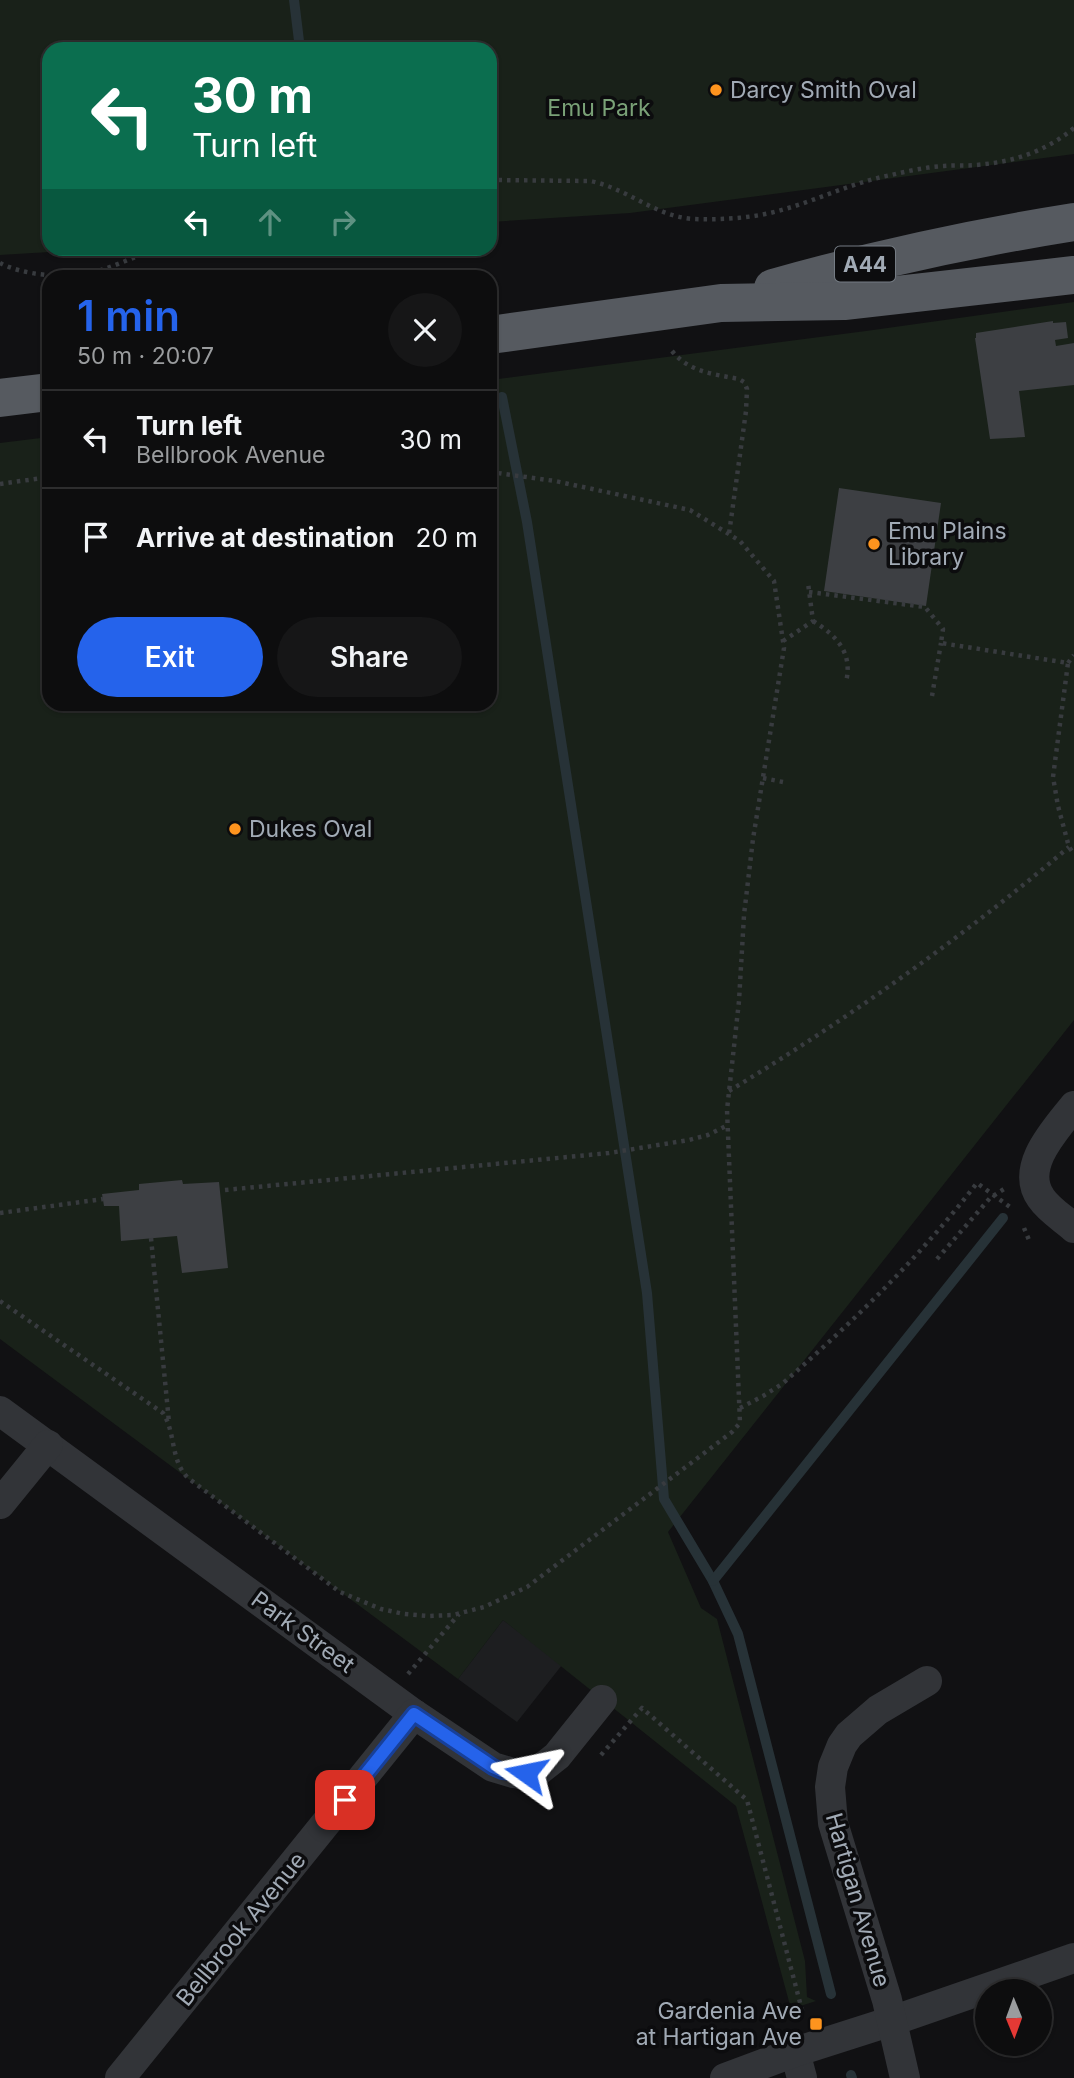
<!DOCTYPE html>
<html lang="en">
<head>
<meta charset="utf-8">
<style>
	:root { --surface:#0d0d0e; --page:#161617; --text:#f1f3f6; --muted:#9a9c9e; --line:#2d2d2e; --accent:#2563eb }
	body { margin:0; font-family:Inter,sans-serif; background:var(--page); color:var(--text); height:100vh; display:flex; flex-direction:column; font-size:26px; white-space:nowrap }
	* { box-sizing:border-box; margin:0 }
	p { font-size:23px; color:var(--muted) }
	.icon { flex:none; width:38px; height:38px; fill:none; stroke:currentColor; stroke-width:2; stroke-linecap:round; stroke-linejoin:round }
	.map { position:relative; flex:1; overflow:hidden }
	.details { position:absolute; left:42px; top:270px; width:455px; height:441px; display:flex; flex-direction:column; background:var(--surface); border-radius:21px; box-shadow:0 2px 5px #0004,0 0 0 2px var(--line) }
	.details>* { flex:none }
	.hud { position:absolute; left:42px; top:42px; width:455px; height:214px; border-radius:21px; box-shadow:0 2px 5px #0004,0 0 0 2px var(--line); background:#0b6e4f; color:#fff; overflow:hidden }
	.needle { width:46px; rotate:179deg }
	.controls { position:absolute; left:975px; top:1979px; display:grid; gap:14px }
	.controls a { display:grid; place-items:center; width:77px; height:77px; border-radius:50%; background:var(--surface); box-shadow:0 2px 5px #0004,0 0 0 2px var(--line); font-size:35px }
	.pin { position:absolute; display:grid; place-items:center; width:60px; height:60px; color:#fff; margin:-30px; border-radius:14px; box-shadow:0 4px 10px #0006 }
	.me { position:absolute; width:77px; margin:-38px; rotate:282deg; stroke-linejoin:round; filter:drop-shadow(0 0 5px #0008) }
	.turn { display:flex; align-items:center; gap:24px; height:147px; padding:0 35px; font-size:32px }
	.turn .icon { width:91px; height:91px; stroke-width:2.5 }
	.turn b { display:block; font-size:49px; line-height:60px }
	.lanes { display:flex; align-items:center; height:66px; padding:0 35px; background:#0003; justify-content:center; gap:35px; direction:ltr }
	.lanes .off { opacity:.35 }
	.round { display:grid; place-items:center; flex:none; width:74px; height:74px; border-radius:37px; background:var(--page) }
	.summary { display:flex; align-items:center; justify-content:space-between; height:119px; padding:0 35px }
	h1 { font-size:42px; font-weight:600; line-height:52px; color:var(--accent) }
	.button { display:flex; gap:14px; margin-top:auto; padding:14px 35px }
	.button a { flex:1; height:80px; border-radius:42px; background:var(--accent); color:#fff; font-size:28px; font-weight:600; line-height:80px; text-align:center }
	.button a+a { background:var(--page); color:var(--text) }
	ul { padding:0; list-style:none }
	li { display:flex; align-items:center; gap:21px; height:98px; padding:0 35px; border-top:2px solid var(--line) }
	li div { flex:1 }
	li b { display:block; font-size:26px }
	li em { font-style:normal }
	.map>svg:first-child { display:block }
</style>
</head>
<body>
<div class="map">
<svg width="1074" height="2078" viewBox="0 0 1074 2078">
	<rect width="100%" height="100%" fill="#111113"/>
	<path fill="#1d1e20" d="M503,1620L562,1665L517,1722L458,1679Z"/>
	<g fill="#192119">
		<path d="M0,0H1074V154L630,213L490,222V49H49V248L98,249L0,255Z"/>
		<path d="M1074,302V1020L668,1532L701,1608L717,1619L805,1961L807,1997L816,2001L791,2009L736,1806L503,1620L458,1679L0,1339V443L49,437V704H490V380L866,331Z"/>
	</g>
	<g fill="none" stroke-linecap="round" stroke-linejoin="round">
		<g stroke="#273237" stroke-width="10">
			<path d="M294,0L300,49"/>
			<path d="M502,397L527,522L647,1293L664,1499L713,1581L738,1634L831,1994"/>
			<path d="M713,1581L1003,1218"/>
			<path d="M851,2075L852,2078"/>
		</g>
	</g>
	<g fill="#3d3f43">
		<path d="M1053,321V323L1066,322L1068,338L1055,340L1056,346L1074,343V385L1019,391L1025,437L990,439L975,338H976V333Z"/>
		<path d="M839,488L941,503L926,606L824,591Z"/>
		<path d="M182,1180L183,1184L219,1182L228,1268L182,1273L177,1236L121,1241L119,1206H104L102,1194L139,1190V1184Z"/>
	</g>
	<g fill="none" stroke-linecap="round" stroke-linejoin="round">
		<g stroke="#383b3f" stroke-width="4.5" stroke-dasharray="3.5 5" stroke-linecap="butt">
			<path d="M490,180L590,181C627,188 656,217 694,219C724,220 756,218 785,209C820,199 854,182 891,175C908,171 926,167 944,166C954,165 965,166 976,165C1013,162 1045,152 1074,128"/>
			<path d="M0,263C22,275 66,279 91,273C115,267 138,254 163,248"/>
			<path d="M672,351C689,372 713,374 739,379L744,382L747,389L746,411L729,534"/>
			<path d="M0,484L49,477"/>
			<path d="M809,592L925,607L943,629L941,643L1068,663L1053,777L1058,806L1069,847L1074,854"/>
			<path d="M813,621C837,636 853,653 846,682"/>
			<path d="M783,641L813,621L808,583"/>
			<path d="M1068,663L1074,655"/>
			<path d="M932,696L941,643"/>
			<path d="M763,778L783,782"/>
			<path d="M729,1091C848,1019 963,937 1069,847"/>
			<path d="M225,1190L609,1153L689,1140L708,1135L726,1126"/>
			<path d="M0,1213L103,1199"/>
			<path d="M1024,1228L1029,1240"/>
			<path d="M151,1238L169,1422"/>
			<path d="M937,1259L990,1198L1004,1189"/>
			<path d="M0,1301L163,1413C176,1433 170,1460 188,1478L340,1592L381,1609L404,1614L428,1616L453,1615L484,1607L527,1587L732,1432L740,1423L727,1110L739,1001L744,915L753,839L784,648L774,581L740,541L690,510L555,481L490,472"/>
			<path d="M740,1408L763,1396L782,1384C855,1320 918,1259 977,1183L1010,1207"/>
			<path d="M408,1674L459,1614"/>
			<path d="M601,1755L642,1708L747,1800L803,2014"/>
		</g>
		<g stroke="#323438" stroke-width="30">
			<path d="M1074,1106C1056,1129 1019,1167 1041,1198C1049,1210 1064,1219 1074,1228"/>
			<path d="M0,1411L414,1714L493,1767L513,1773L526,1774L538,1771L557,1756L602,1700"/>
			<path d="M0,1504L48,1445"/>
			<path d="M795,2052L802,2078"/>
			<path d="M120,2078L414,1714"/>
			<path d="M725,2078L795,2052L892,2021L1074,1958"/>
			<path d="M905,2078L887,2000L833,1823L830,1787L833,1767L842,1745L849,1735L878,1710L927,1681"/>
		</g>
		<g stroke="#565a60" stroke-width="38">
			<path d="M773,288C872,260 973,238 1074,222"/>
			<path d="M490,335L721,303L844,301L1074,275"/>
			<path d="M0,398L49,392"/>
		</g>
	</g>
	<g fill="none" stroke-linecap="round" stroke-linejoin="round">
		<g stroke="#184099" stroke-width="18">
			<path id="route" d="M345,1800L414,1714L493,1767L502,1771L526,1773"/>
		</g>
		<use href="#route" stroke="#2563eb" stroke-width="12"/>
	</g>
	<g fill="#fe941e" stroke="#0c0c0e" stroke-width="2.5">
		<circle cx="716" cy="90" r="7"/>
		<circle cx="874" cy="544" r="7"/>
		<circle cx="235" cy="829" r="7"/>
		<rect x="809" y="2017" width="14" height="14" rx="3.5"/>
	</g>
	<g text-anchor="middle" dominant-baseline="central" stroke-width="7" stroke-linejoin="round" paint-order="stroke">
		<rect fill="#0c0c0e" stroke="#747b83" stroke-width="2" x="835" y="246.5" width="60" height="35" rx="5"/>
		<g font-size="21" font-weight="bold" fill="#a1aab5">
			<text x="865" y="264">A44</text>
		</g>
		<g font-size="23" fill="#a1aab5" stroke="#0c0c0e" text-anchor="start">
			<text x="730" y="90">Darcy Smith Oval</text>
			<text x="888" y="531">Emu Plains<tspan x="888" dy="26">Library</tspan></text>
			<text x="249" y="829">Dukes Oval</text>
			<text x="802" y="2011" text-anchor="end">Gardenia Ave<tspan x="802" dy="26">at Hartigan Ave</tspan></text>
		</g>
		<g font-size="23" fill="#7aa177" stroke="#0c0c0e">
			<text x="599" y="108">Emu Park</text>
		</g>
		<g font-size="23" fill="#a1aab5" stroke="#0c0c0e">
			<text transform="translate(303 1632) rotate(36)">Park Street</text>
			<text transform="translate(858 1900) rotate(74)">Hartigan Avenue</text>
			<text transform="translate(241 1929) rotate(-51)">Bellbrook Avenue</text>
		</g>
	</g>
</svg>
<div class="controls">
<a><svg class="needle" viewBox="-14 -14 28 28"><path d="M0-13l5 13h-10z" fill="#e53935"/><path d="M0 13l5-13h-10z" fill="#9a9c9e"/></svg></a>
</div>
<div class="pin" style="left:345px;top:1800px;background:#d93025"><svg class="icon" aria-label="arrive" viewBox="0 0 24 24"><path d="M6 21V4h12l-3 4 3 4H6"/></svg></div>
<svg class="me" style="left:526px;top:1773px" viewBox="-20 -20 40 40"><path d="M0-17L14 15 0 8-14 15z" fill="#2563eb" stroke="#fff" stroke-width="4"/></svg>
<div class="hud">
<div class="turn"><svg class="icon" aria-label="left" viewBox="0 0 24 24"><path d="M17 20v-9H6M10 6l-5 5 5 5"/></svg><div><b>30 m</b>Turn left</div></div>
<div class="lanes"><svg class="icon" aria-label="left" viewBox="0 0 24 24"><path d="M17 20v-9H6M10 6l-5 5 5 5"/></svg><svg class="icon off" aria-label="ahead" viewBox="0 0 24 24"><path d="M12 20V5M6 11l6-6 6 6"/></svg><svg class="icon off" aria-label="right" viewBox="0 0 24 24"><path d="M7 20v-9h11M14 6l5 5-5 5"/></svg></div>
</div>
<section class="details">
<div class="summary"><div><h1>1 min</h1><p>50 m · 20:07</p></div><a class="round"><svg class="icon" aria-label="close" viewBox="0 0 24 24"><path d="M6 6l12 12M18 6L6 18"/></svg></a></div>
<ul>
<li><svg class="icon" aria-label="left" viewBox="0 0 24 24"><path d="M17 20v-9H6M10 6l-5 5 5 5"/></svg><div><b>Turn left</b><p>Bellbrook Avenue</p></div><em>30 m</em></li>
<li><svg class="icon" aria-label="arrive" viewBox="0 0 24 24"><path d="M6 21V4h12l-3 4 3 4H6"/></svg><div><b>Arrive at destination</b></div><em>20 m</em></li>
</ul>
<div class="button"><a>Exit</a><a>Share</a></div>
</section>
</div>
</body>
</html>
